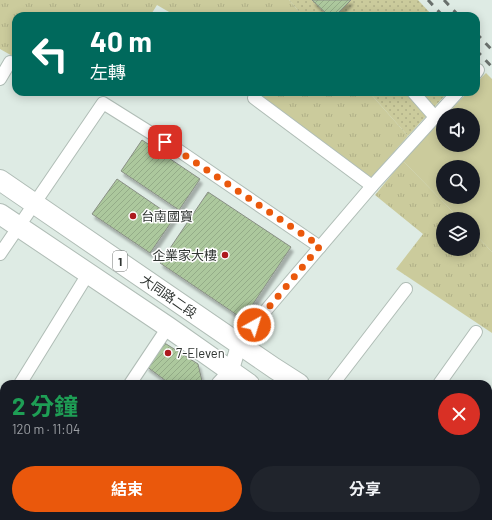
<!DOCTYPE html>
<html lang="zh-TW">
<head>
<meta charset="utf-8">
<style>
	:root { --surface:#171b24; --page:#20242c; --text:#f1f3f6; --muted:#9ea1a6; --accent:#ea580c }
	body { margin:0; font-family:Barlow,"Noto Sans TC",sans-serif; background:var(--page); color:var(--text); height:100vh; display:flex; flex-direction:column; font-size:15px; white-space:nowrap }
	* { box-sizing:border-box; margin:0 }
	p { font-size:13px; color:var(--muted) }
	.icon { flex:none; width:22px; height:22px; fill:none; stroke:currentColor; stroke-width:2; stroke-linecap:round; stroke-linejoin:round }
	.map { position:relative; flex:1; overflow:hidden }
	.panel { position:absolute; left:0px; top:380px; width:492px; height:140px; display:flex; flex-direction:column; background:var(--surface); border-radius:12px 12px 0 0; box-shadow:0 2px 10px #0003 }
	.panel>* { flex:none }
	.banner { position:absolute; left:12px; top:12px; width:468px; height:84px; border-radius:12px; box-shadow:0 2px 10px #0003; background:#00695c; color:#fff; overflow:hidden }
	.tools { position:absolute; left:436px; top:108px; display:grid; gap:8px }
	.tools a { display:grid; place-items:center; width:44px; height:44px; border-radius:50%; background:var(--surface); box-shadow:0 2px 10px #0003; font-size:20px }
	.pin { position:absolute; display:grid; place-items:center; width:34px; height:34px; color:#fff; margin:-17px; border-radius:8px; box-shadow:0 2px 6px #0006 }
	.me { position:absolute; width:44px; margin:-22px; rotate:39deg; stroke-linejoin:round; filter:drop-shadow(0 0 3px #0008) }
	.turn { display:flex; align-items:center; gap:14px; height:84px; padding:0 12px; font-size:18px }
	.turn .icon { width:52px; height:52px; stroke-width:2.5 }
	.turn b { display:block; font-size:28px; line-height:34px }
	.round { display:grid; place-items:center; flex:none; width:42px; height:42px; border-radius:21px; background:var(--page) }
	.overview { display:flex; align-items:center; justify-content:space-between; height:68px; padding:0 12px }
	h1 { font-size:24px; font-weight:700; line-height:30px; color:#1e9e55 }
	.button { display:flex; gap:8px; margin-top:auto; padding:8px 12px }
	.button a { flex:1; height:46px; border-radius:24px; background:var(--accent); color:#fff; font-size:16px; font-weight:700; line-height:46px; text-align:center }
	.button a+a { background:var(--page); color:var(--text) }
	.map>svg:first-child { display:block }
</style>
</head>
<body>
<div class="map">
<svg width="492" height="520" viewBox="0 0 492 520">
	<defs>
		<pattern id="grass-tufts" width="24" height="20" patternUnits="userSpaceOnUse"><rect width="24" height="20" fill="#cbcb9c"/><path d="M3 7l-1-3M5 7V3M7 7l1-3M15 17l-1-3M17 17v-4M19 17l1-3" fill="none" stroke="#afaf87"/></pattern>
		<pattern id="park-dots" width="8" height="8" patternUnits="userSpaceOnUse"><rect width="8" height="8" fill="#cbcb9c"/><path d="M2 2h.1M6 6h.1" fill="none" stroke="#afaf87" stroke-width="1.8" stroke-linecap="round"/></pattern>
		<pattern id="building-hatch" width="6" height="6" patternUnits="userSpaceOnUse"><rect width="6" height="6" fill="#acc89d"/><path d="M-1 1l2-2M0 6l6-6M5 7l2-2" fill="none" stroke="#94ac88"/></pattern>
		<filter id="shadow"><feDropShadow dx="2.5" dy="4.5" stdDeviation="1" flood-color="#0004"/></filter>
	</defs>
	<rect width="100%" height="100%" fill="#deebe4"/>
	<g fill="url(#grass-tufts)">
		<path d="M0,0H289L303,16H176L157,5L150,16H16V58L0,49Z"/>
		<path d="M266,92H369L408,136L370,179L262,98Z"/>
		<path d="M403,161L460,219H443V249H473V232L492,252V333L396,269L423,234L375,195Z"/>
	</g>
	<g fill="url(#park-dots)">
		<path d="M289,0H418L433,16H303Z"/>
		<path d="M369,92H448L408,136Z"/>
	</g>
	<path fill="#cbcb9c" fill-rule="evenodd" d="M486,73L492,79V252L473,232V219H460L403,161L443,118V145H473V115H446L468,92H476V83ZM443,167H473V197H443Z"/>
	<g fill="url(#building-hatch)" stroke="#898f85" filter="url(#shadow)">
		<path d="M312,0H351L335,16H329Z"/>
		<path d="M142,140L200,179L179,210L121,171Z"/>
		<path d="M117,179L174,218L150,253L92,214Z"/>
		<path d="M208,192L291,247L243,319L160,263Z"/>
		<path d="M163,342L198,364L202,381L199,384H170L146,366Z"/>
	</g>
	<g fill="none" stroke-linecap="round" stroke-linejoin="round">
		<g stroke="#b0bdb6" stroke-width="14">
			<g id="minor">
				<path d="M476,73L478,70"/>
				<path d="M0,79L10,62"/>
				<path d="M413,92L435,117"/>
				<path d="M254,98L372,186"/>
				<path d="M0,254L103,103L178,150L320,247"/>
				<path d="M239,344L261,316L372,186L458,92"/>
				<path d="M20,384L88,274"/>
				<path d="M130,384L168,327"/>
				<path d="M333,384L406,289"/>
				<path d="M439,384L476,332"/>
				<path d="M0,417L4,410"/>
				<path d="M488,448L492,442"/>
				<path d="M253,520L256,516"/>
			</g>
		</g>
		<g stroke="#b0bdb6" stroke-width="17">
			<g id="tertiary">
				<path d="M219,384L231,371L239,344"/>
				<path d="M98,520L102,516"/>
				<path d="M121,520L125,516"/>
			</g>
		</g>
		<g stroke="#b0bdb6" stroke-width="22">
			<g id="primary">
				<path d="M0,180L274,368L299,384"/>
				<path d="M0,214L168,327L249,384"/>
				<path d="M488,513L492,516"/>
				<path d="M439,516L445,520"/>
			</g>
		</g>
		<use href="#minor" stroke="#fff" stroke-width="12"/>
		<use href="#tertiary" stroke="#fff" stroke-width="15"/>
		<use href="#primary" stroke="#fff" stroke-width="20"/>
		<g stroke="#69706c" stroke-width="3" stroke-dasharray="7 7" stroke-linecap="butt">
			<path d="M428,0L443,16"/>
			<path d="M444,0L459,16"/>
			<path d="M476,33L492,50"/>
			<path d="M476,50L492,67"/>
		</g>
	</g>
	<g fill="none" stroke-linecap="round" stroke-linejoin="round">
		<path stroke="#ea580c" stroke-width="7" stroke-dasharray="0 12.6" d="M165,142L320,246L254,325"/>
	</g>
	<g fill="#ad1a1e" stroke="#fff" stroke-width="1.5">
		<circle cx="133" cy="216" r="4"/>
		<circle cx="225" cy="255" r="4"/>
		<circle cx="168" cy="353" r="4"/>
	</g>
	<g text-anchor="middle" dominant-baseline="central" stroke-width="3" stroke-linejoin="round" paint-order="stroke">
		<rect fill="#fff" stroke="#6e7270" stroke-width="1" x="113" y="251" width="14" height="20" rx="3"/>
		<g font-size="12" font-weight="bold" fill="#303532">
			<text x="120" y="261">1</text>
		</g>
		<g font-size="13" fill="#303532" stroke="#fff" text-anchor="start">
			<text x="141" y="216">台南國寶</text>
			<text x="217" y="255" text-anchor="end">企業家大樓</text>
			<text x="176" y="353">7-Eleven</text>
		</g>
		<g font-size="13" fill="#303532" stroke="#fff">
			<text transform="translate(169 296) rotate(35)">大同路二段</text>
		</g>
	</g>
</svg>
<div class="tools">
<a><svg class="icon" aria-label="sound" viewBox="0 0 24 24"><path d="M4 9h4l5-4v14l-5-4H4zM17 9q2 3 0 6"/></svg></a>
<a><svg class="icon" aria-label="search" viewBox="0 0 24 24"><circle cx="10" cy="10" r="6"/><path d="M15 15l6 6"/></svg></a>
<a><svg class="icon" aria-label="layers" viewBox="0 0 24 24"><path d="M12 4l9 5-9 5-9-5zM3 14l9 5 9-5"/></svg></a>
</div>
<div class="pin" style="left:165px;top:142px;background:#d93025"><svg class="icon" aria-label="arrive" viewBox="0 0 24 24"><path d="M6 21V4h12l-3 4 3 4H6"/></svg></div>
<svg class="me" style="left:254px;top:325px" viewBox="-20 -20 40 40"><circle r="17" fill="#ea580c" stroke="#fff" stroke-width="3"/><path d="M0-11L8 9 0 5-8 9z" fill="#fff"/></svg>
<div class="banner">
<div class="turn"><svg class="icon" aria-label="left" viewBox="0 0 24 24"><path d="M17 20v-9H6M10 6l-5 5 5 5"/></svg><div><b>40 m</b>左轉</div></div>
</div>
<section class="panel">
<div class="overview"><div><h1>2 分鐘</h1><p>120 m · 11:04</p></div><a class="round" style="background:#d93025;color:#fff"><svg class="icon" aria-label="close" viewBox="0 0 24 24"><path d="M6 6l12 12M18 6L6 18"/></svg></a></div>
<div class="button"><a>結束</a><a>分享</a></div>
</section>
</div>
</body>
</html>
